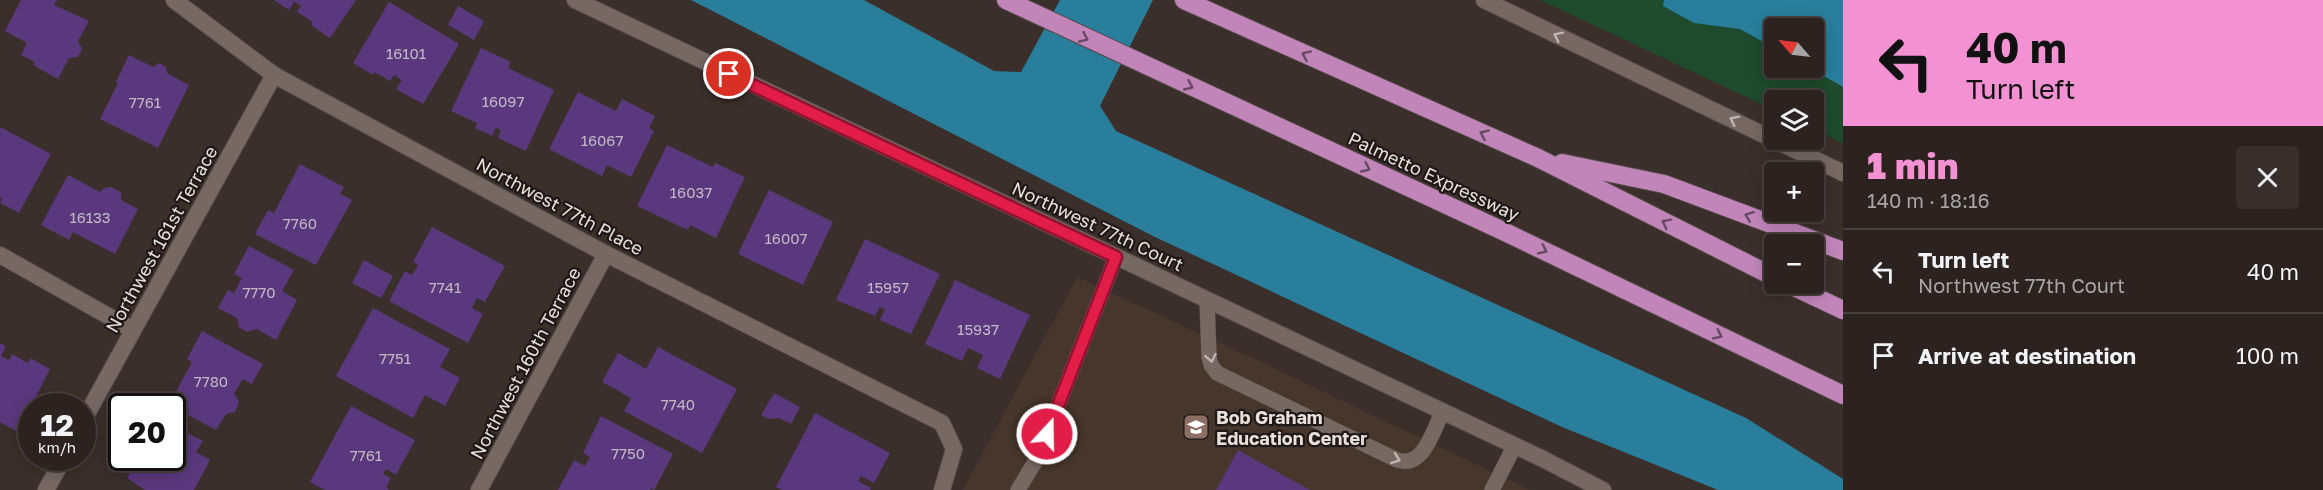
<!DOCTYPE html>
<html lang="en">
<head>
<meta charset="utf-8">
<style>
	:root { --surface:#2c2320; --page:#382f2d; --text:#f1f3f6; --muted:#a6a4a5; --line:#48403e; --accent:#f491d3 }
	body { margin:0; font-family:"Golos Text",sans-serif; background:var(--page); color:var(--text); height:100vh; display:flex; flex-direction:column; font-size:22px; white-space:nowrap }
	* { box-sizing:border-box; margin:0 }
	p { font-size:20px; color:var(--muted) }
	.icon { flex:none; width:33px; height:33px; fill:none; stroke:currentColor; stroke-width:2; stroke-linecap:round; stroke-linejoin:round }
	.map { position:relative; flex:1; overflow:hidden }
	.panel { display:flex; flex-direction:column; background:var(--surface); width:480px }
	.panel>* { flex:none }
	.guide { background:#f491d3; color:#111; overflow:hidden }
	.needle { width:39px; rotate:298deg }
	.controls { position:absolute; left:1764px; top:18px; display:grid; gap:12px }
	.controls a { display:grid; place-items:center; width:60px; height:60px; border-radius:6px; background:var(--surface); box-shadow:0 3px 15px #0003,0 0 0 2px var(--line); font-size:30px }
	.speed { position:absolute; left:18px; top:393px; display:flex; gap:12px; font-size:30px; font-weight:700; text-align:center }
	.speed>* { display:grid; place-content:center; width:78px; height:78px; border-radius:50%; background:var(--surface); box-shadow:0 3px 15px #0003,0 0 0 2px var(--line); line-height:1 }
	.speed small { font-size:15px; font-weight:400 }
	.speed .limit { border:3px solid #111; border-radius:9px; background:#fff; color:#111 }
	.pin { position:absolute; display:grid; place-items:center; width:51px; height:51px; color:#fff; margin:-26px; border:3px solid #fff; border-radius:50%; box-shadow:0 2px 6px #0007 }
	.me { position:absolute; width:66px; margin:-33px; rotate:21deg; stroke-linejoin:round; filter:drop-shadow(0 0 4px #0008) }
	.turn { display:flex; align-items:center; gap:21px; height:126px; padding:0 24px; font-size:27px }
	.turn .icon { width:78px; height:78px; stroke-width:2.5 }
	.turn b { display:block; font-size:42px; line-height:51px }
	.round { display:grid; place-items:center; flex:none; width:63px; height:63px; border-radius:6px; background:var(--page) }
	.head { display:flex; align-items:center; justify-content:space-between; height:102px; padding:0 24px }
	h1 { font-size:36px; font-weight:800; line-height:45px; color:var(--accent) }
	ul { padding:0; list-style:none }
	li { display:flex; align-items:center; gap:18px; height:84px; padding:0 24px; border-top:2px solid var(--line) }
	li div { flex:1 }
	li b { display:block; font-size:22px }
	li em { font-style:normal }
	main { display:flex; flex:1; min-height:0 }
	.map>svg:first-child { display:block }
</style>
</head>
<body>
<main>
<div class="map">
<svg width="1843" height="490" viewBox="0 0 1843 490">
	<rect width="100%" height="100%" fill="#3b2f2b"/>
	<path fill="#46362b" d="M1077,277L1263,363L1530,490H963Z"/>
	<path fill="#1e4a2d" fill-rule="evenodd" d="M1540,0H1843V143L1814,129V100H1774V110ZM1774,28H1814V68H1774Z"/>
	<g fill="#297e9b">
		<path d="M691,0H864L994,71L1021,72L1060,0H1153L1100,106L1116,131L1746,418L1843,479V490H1718L1562,427L1155,237Z"/>
		<path d="M1664,0H1843V87L1810,68H1814V28H1774V48L1740,29L1694,23L1663,6Z"/>
	</g>
	<g fill="#5a387d">
		<path d="M21,0H57L54,5L89,21L78,41L82,49L78,57L69,58L58,79L33,65L35,62L21,55L27,43L5,31Z"/>
		<path d="M274,0H356L330,38L311,25L313,22L297,12L301,6L294,1L289,10Z"/>
		<path d="M389,2L459,44L423,104L396,89L402,80L394,75L390,81L374,72L373,75L353,63Z"/>
		<path d="M458,6L484,21L474,40L448,25Z"/>
		<path d="M481,48L511,62L508,68L554,90L526,151L498,138L501,130L496,128L492,136L475,128L477,123L451,111Z"/>
		<path d="M129,55L153,67L159,63L166,67L167,73L189,85L158,148L100,119L118,83L116,82Z"/>
		<path d="M578,92L616,111L622,99L655,116L649,128L654,131L631,177L607,165L602,176L549,149Z"/>
		<path d="M0,127L51,154L19,213L0,203L2,198L0,197Z"/>
		<path d="M667,145L713,167L715,163L745,177L716,238L690,225L688,230L637,206Z"/>
		<path d="M300,164L344,187L340,194L352,200L316,265L255,234L268,210L274,213Z"/>
		<path d="M68,175L100,192L104,188L111,187L121,192V200L138,209L115,254L73,232L69,240L41,225Z"/>
		<path d="M769,190L833,222L803,285L738,254Z"/>
		<path d="M432,227L505,266L485,302L477,298L472,308L483,314L468,343L389,301L405,271L412,275L418,265L413,262Z"/>
		<path d="M865,239L940,274L911,334L880,320L885,309L880,307L875,316L836,300Z"/>
		<path d="M249,246L294,270L282,291L297,300L276,340L257,329L247,332L239,327L237,318L218,308L228,290L234,293L242,278L234,274Z"/>
		<path d="M364,260L393,276L381,298L352,283Z"/>
		<path d="M955,280L1030,315L1000,379L977,368L983,355L968,348L962,361L925,344Z"/>
		<path d="M373,308L450,349L440,367L460,378L445,406L425,395L413,418L336,376Z"/>
		<path d="M202,331L263,364L252,384L243,379L234,393L239,402L235,412L226,414L216,430L188,415L189,411L171,401L192,362L187,359Z"/>
		<path d="M0,343L6,346L1,356L9,360L12,354L28,363L30,358L50,369L18,432L0,422Z"/>
		<path d="M658,347L737,389L702,453L624,411L631,398L602,382L618,353L646,369Z"/>
		<path d="M774,393L800,407L791,424L779,418L769,419L761,415Z"/>
		<path d="M351,406L415,440L396,475L386,469L383,474L391,478L386,487L389,488L388,490H325L310,482Z"/>
		<path d="M815,413L890,453L874,483L861,476L858,481L871,488L870,490H782L776,487Z"/>
		<path d="M601,416L673,454L654,490L651,488L650,490H558L574,460L585,466L590,457L583,453Z"/>
		<path d="M172,425L203,441L196,452L210,460L194,490H145L127,478L137,460L142,463L145,458H172Z"/>
		<path d="M1238,450L1310,490H1216Z"/>
	</g>
	<g fill="none" stroke-linecap="round" stroke-linejoin="round">
		<g stroke="#554b48" stroke-width="16">
			<g id="service">
				<path d="M1207,300L1209,357L1211,365L1217,373L1397,460C1424,469 1433,430 1443,411"/>
				<path d="M1018,490L1038,457L1116,257"/>
				<path d="M1492,490L1515,445"/>
			</g>
		</g>
		<g stroke="#554b48" stroke-width="18">
			<g id="minor">
				<path d="M174,0L274,75L606,254L942,423L954,449L942,490"/>
				<path d="M0,255L133,330"/>
				<path d="M82,423L274,75"/>
				<path d="M46,490L64,458"/>
				<path d="M479,490L606,254"/>
			</g>
		</g>
		<g stroke="#554b48" stroke-width="18">
			<g id="tertiary">
				<path d="M575,0L1543,459L1603,490"/>
				<path d="M1484,0L1843,173"/>
			</g>
		</g>
		<g stroke="#554b48" stroke-width="20">
			<g id="motorway">
				<path d="M1006,0L1505,232L1843,395"/>
				<path d="M1184,0L1538,158L1774,277"/>
				<path d="M1562,163L1664,184L1843,251"/>
				<path d="M1788,284L1843,310"/>
			</g>
		</g>
		<use href="#service" stroke="#766964" stroke-width="15"/>
		<use href="#minor" stroke="#766964" stroke-width="16"/>
		<use href="#tertiary" stroke="#766964" stroke-width="16"/>
		<use href="#motorway" stroke="#c185ba" stroke-width="18"/>
	</g>
	<defs><path id="oneway-chevron" d="M-2-3.5L2.5 0L-2 3.5" fill="none" stroke-width="1.6" stroke-linecap="round" stroke-linejoin="round" transform="scale(1.5)"/></defs>
	<g stroke="#bfb6b3">
		<use href="#oneway-chevron" transform="translate(1558 36) rotate(-154)"/>
		<use href="#oneway-chevron" transform="translate(1734 120) rotate(-154)"/>
		<use href="#oneway-chevron" transform="translate(1211 358) rotate(79)"/>
		<use href="#oneway-chevron" transform="translate(1396 459) rotate(20)"/>
	</g>
	<g stroke="#674a60">
		<use href="#oneway-chevron" transform="translate(1084 38) rotate(25)"/>
		<use href="#oneway-chevron" transform="translate(1306 55) rotate(-156)"/>
		<use href="#oneway-chevron" transform="translate(1189 86) rotate(25)"/>
		<use href="#oneway-chevron" transform="translate(1484 134) rotate(-156)"/>
		<use href="#oneway-chevron" transform="translate(1366 168) rotate(25)"/>
		<use href="#oneway-chevron" transform="translate(1749 216) rotate(-159)"/>
		<use href="#oneway-chevron" transform="translate(1666 223) rotate(-153)"/>
		<use href="#oneway-chevron" transform="translate(1543 250) rotate(26)"/>
		<use href="#oneway-chevron" transform="translate(1718 335) rotate(26)"/>
	</g>
	<g fill="none" stroke-linecap="round" stroke-linejoin="round">
		<g stroke="#92132f" stroke-width="15">
			<path id="route" d="M729,74L1116,257L1047,434"/>
		</g>
		<use href="#route" stroke="#e11d48" stroke-width="10"/>
	</g>
	<defs>
		<g id="school-square" transform="scale(1.35)"><rect x="-9" y="-9" width="18" height="18" rx="4" fill="#8d6e63" stroke="#1e1917"/><path d="M0-5L7-2L0 1L-7-2ZM-4 1L0 2.5L4 1V4Q0 6-4 4Z" fill="#fff"/></g>
	</defs>
	<g fill-rule="evenodd">
		<use href="#school-square" x="1196" y="427"/>
	</g>
	<g text-anchor="middle" dominant-baseline="central" stroke-width="4.5" stroke-linejoin="round" paint-order="stroke">
		<g font-size="15" fill="#c4b6c5">
			<text x="406" y="53">16101</text>
			<text x="503" y="101">16097</text>
			<text x="145" y="102">7761</text>
			<text x="602" y="140">16067</text>
			<text x="691" y="192">16037</text>
			<text x="90" y="217">16133</text>
			<text x="300" y="223">7760</text>
			<text x="786" y="238">16007</text>
			<text x="445" y="287">7741</text>
			<text x="888" y="287">15957</text>
			<text x="259" y="292">7770</text>
			<text x="978" y="329">15937</text>
			<text x="395" y="358">7751</text>
			<text x="211" y="381">7780</text>
			<text x="678" y="404">7740</text>
			<text x="628" y="453">7750</text>
			<text x="366" y="455">7761</text>
		</g>
		<g font-size="18" fill="#e7e0dd" stroke="#1e1917">
			<text transform="translate(1434 176) rotate(25)">Palmetto Expressway</text>
			<text transform="translate(560 206) rotate(28)">Northwest 77th Place</text>
			<text transform="translate(1098 226) rotate(25)">Northwest 77th Court</text>
			<text transform="translate(161 239) rotate(-61)">Northwest 161st Terrace</text>
			<text transform="translate(525 363) rotate(-62)">Northwest 160th Terrace</text>
		</g>
		<g font-size="18" font-weight="bold" fill="#e7e0dd" stroke="#1e1917" text-anchor="start">
			<text x="1216" y="417">Bob Graham<tspan x="1216" dy="21">Education Center</tspan></text>
		</g>
	</g>
</svg>
<div class="controls">
<a><svg class="needle" viewBox="-14 -14 28 28"><path d="M0-13l5 13h-10z" fill="#e53935"/><path d="M0 13l5-13h-10z" fill="#a6a4a5"/></svg></a>
<a><svg class="icon" aria-label="layers" viewBox="0 0 24 24"><path d="M12 4l9 5-9 5-9-5zM3 14l9 5 9-5"/></svg></a>
<a>+</a>
<a>−</a>
</div>
<div class="speed"><div>12<small>km/h</small></div><div class="limit">20</div></div>
<div class="pin" style="left:729px;top:74px;background:#d93025"><svg class="icon" aria-label="arrive" viewBox="0 0 24 24"><path d="M6 21V4h12l-3 4 3 4H6"/></svg></div>
<svg class="me" style="left:1047px;top:434px" viewBox="-20 -20 40 40"><circle r="17" fill="#e11d48" stroke="#fff" stroke-width="3"/><path d="M0-11L8 9 0 5-8 9z" fill="#fff"/></svg>
</div>
<section class="panel">
<div class="guide">
<div class="turn"><svg class="icon" aria-label="left" viewBox="0 0 24 24"><path d="M17 20v-9H6M10 6l-5 5 5 5"/></svg><div><b>40 m</b>Turn left</div></div>
</div>
<div class="head"><div><h1>1 min</h1><p>140 m · 18:16</p></div><a class="round"><svg class="icon" aria-label="close" viewBox="0 0 24 24"><path d="M6 6l12 12M18 6L6 18"/></svg></a></div>
<ul>
<li><svg class="icon" aria-label="left" viewBox="0 0 24 24"><path d="M17 20v-9H6M10 6l-5 5 5 5"/></svg><div><b>Turn left</b><p>Northwest 77th Court</p></div><em>40 m</em></li>
<li><svg class="icon" aria-label="arrive" viewBox="0 0 24 24"><path d="M6 21V4h12l-3 4 3 4H6"/></svg><div><b>Arrive at destination</b></div><em>100 m</em></li>
</ul>
</section>
</main>
</body>
</html>
